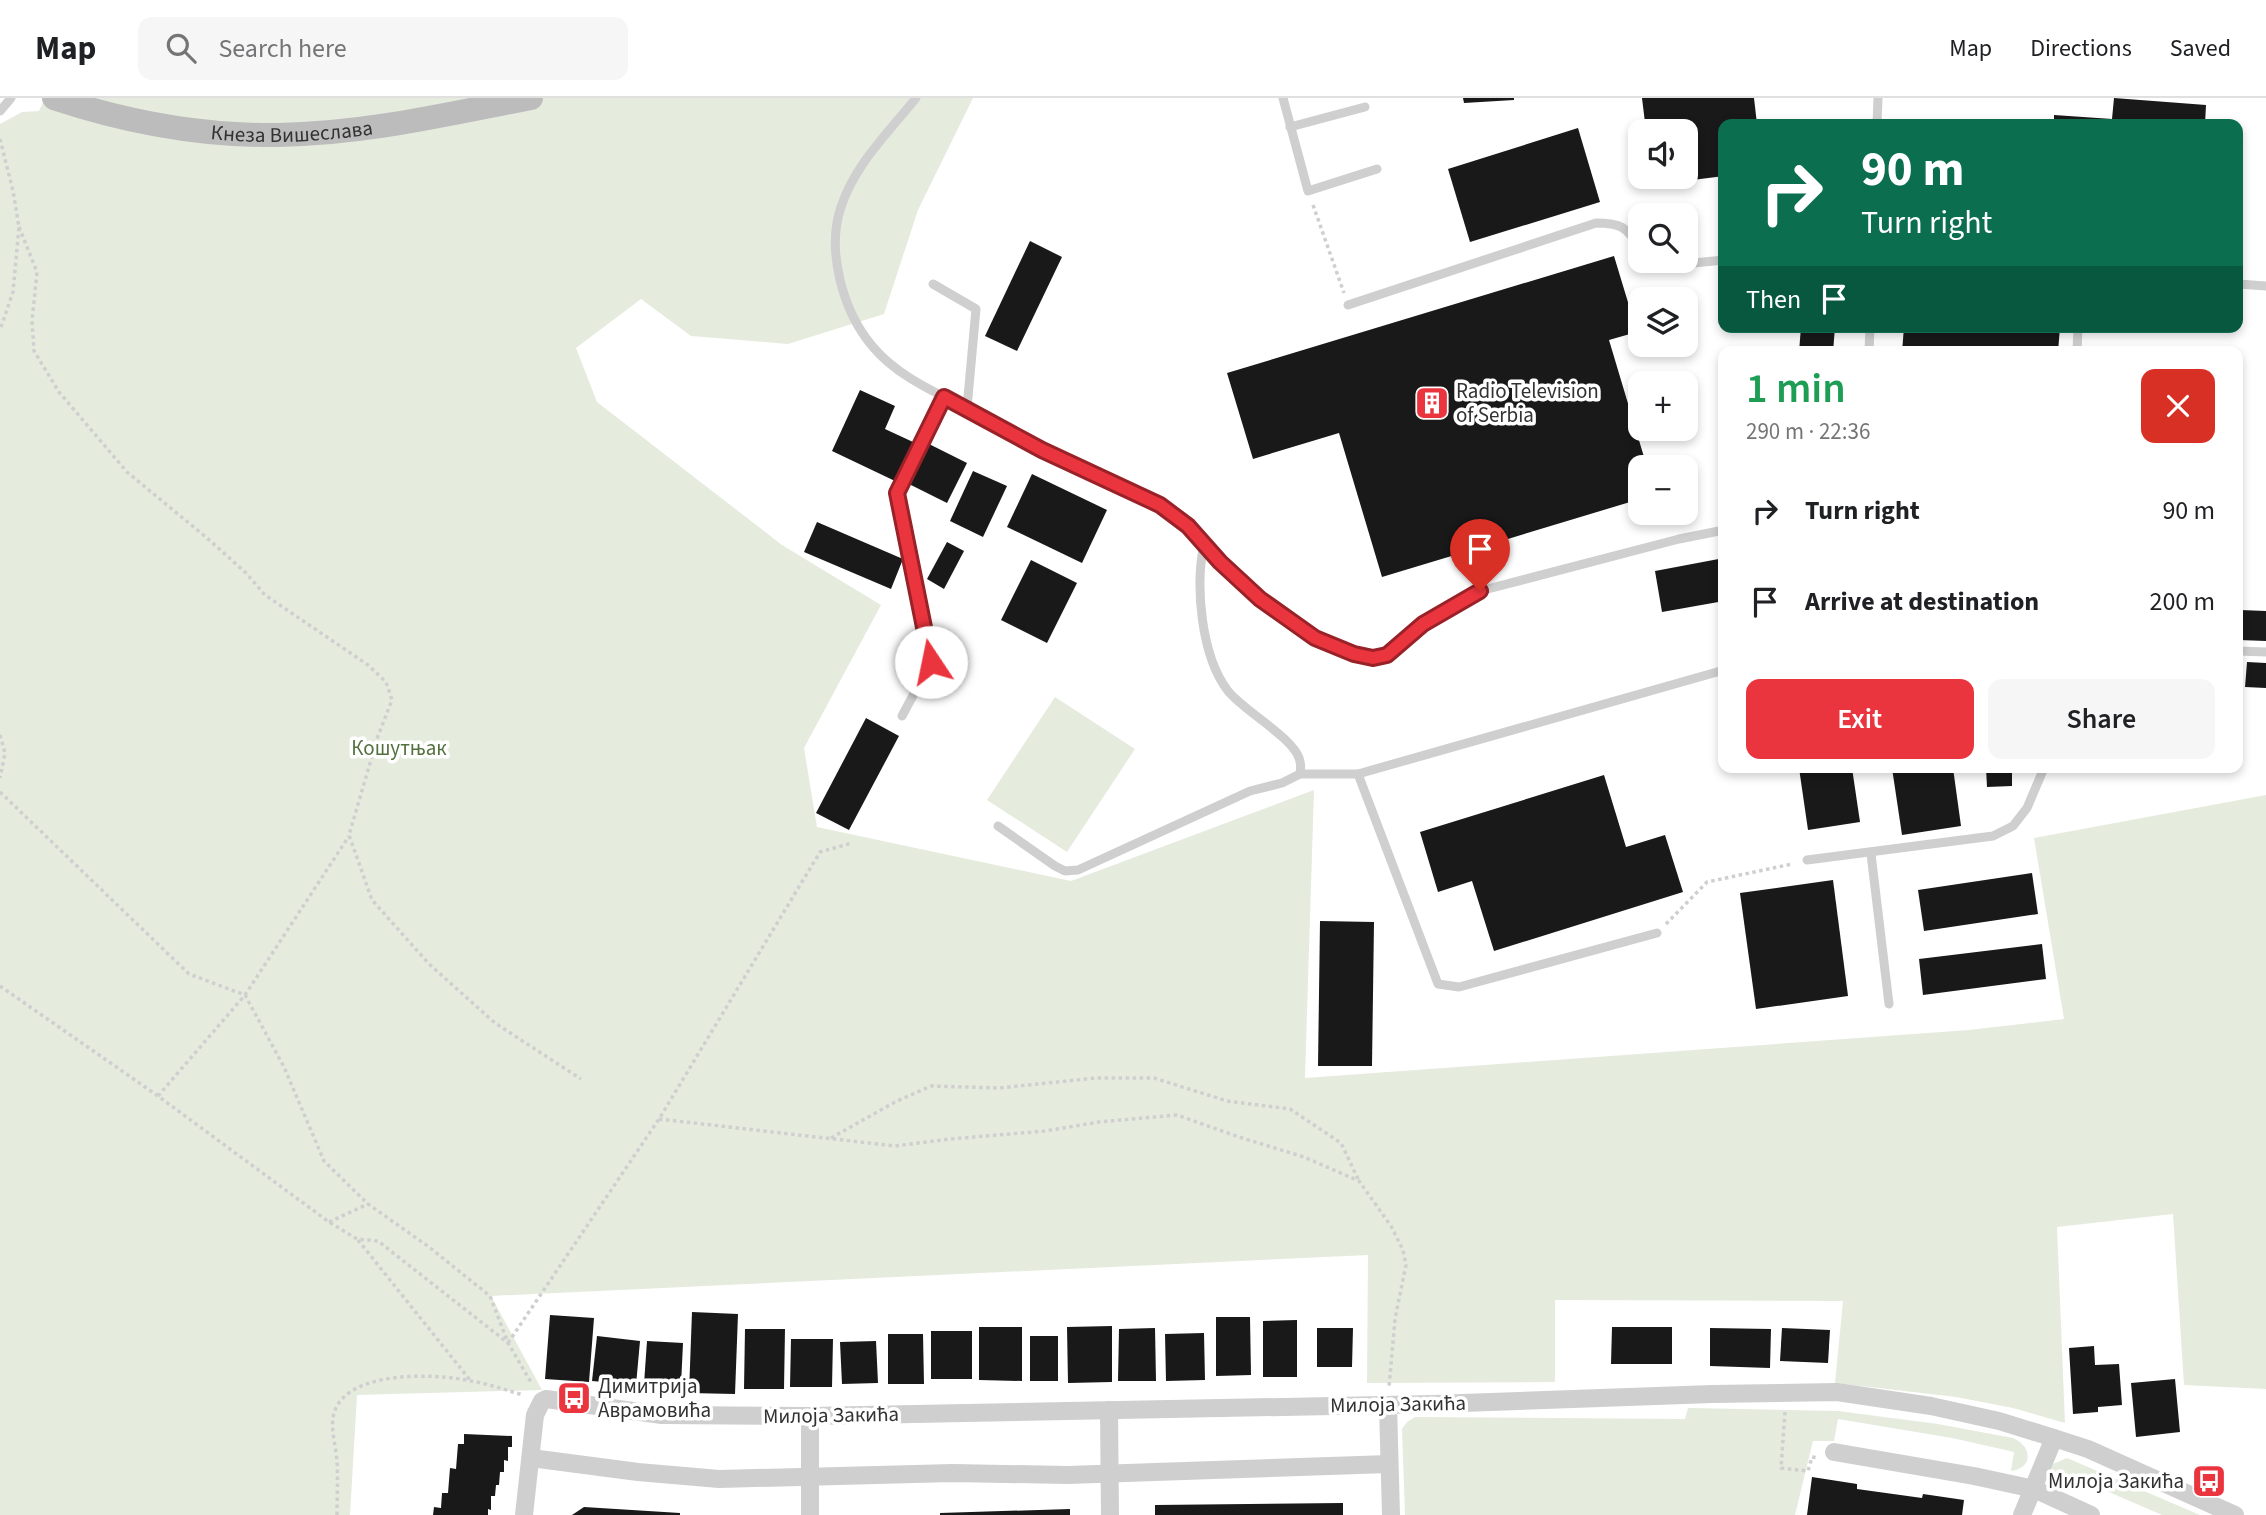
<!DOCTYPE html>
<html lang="en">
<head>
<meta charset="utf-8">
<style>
	:root { --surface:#fff; --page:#f6f6f6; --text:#202124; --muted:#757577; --line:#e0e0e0; --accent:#ea343e }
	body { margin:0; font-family:"Source Sans 3",sans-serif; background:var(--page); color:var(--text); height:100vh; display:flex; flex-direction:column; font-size:26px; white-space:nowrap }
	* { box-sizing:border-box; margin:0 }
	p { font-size:23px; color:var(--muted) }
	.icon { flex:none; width:38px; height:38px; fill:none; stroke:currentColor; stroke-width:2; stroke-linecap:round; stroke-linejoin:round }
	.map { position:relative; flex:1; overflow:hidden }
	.side { position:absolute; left:1718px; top:248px; width:525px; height:427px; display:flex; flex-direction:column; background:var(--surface); border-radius:14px; box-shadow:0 4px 10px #0003 }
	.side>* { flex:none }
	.banner { position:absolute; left:1718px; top:21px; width:525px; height:214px; border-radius:14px; box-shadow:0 4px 10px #0003; background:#0b6e4f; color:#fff; overflow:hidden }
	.fabs { position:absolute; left:1628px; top:21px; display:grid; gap:14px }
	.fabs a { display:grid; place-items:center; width:70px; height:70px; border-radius:14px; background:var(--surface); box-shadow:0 4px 10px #0003; font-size:35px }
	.pin { position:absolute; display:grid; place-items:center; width:60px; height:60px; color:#fff; margin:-72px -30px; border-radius:50% 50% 50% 0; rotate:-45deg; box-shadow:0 0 7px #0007 }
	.pin .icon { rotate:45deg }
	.me { position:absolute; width:77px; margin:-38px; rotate:349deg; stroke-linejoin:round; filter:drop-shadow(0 0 5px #0008) }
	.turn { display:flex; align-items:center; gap:24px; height:147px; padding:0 28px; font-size:32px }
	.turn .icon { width:91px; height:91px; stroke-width:2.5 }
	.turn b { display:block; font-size:49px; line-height:60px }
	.then { display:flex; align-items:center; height:66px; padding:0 28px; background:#0003; gap:14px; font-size:26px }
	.round { display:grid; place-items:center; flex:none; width:74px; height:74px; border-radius:14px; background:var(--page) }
	.headline { display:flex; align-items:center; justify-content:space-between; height:119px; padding:0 28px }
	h1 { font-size:42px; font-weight:600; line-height:52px; color:#1e9e55 }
	.primary-button { display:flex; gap:14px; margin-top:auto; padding:14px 28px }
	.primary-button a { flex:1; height:80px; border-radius:14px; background:var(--accent); color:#fff; font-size:28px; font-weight:600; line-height:80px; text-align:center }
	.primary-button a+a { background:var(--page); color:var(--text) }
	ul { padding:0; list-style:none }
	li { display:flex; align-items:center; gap:21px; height:91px; padding:0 28px }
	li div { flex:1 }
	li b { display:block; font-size:26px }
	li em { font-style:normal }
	header { display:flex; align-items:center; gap:42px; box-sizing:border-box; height:98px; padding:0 35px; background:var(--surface); border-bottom:2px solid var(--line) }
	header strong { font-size:33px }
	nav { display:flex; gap:38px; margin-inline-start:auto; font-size:24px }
	.search { width:490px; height:63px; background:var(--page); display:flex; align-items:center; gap:18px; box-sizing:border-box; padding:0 24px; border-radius:14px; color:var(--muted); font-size:26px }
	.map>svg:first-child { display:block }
</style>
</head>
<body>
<header>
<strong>Map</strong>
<div class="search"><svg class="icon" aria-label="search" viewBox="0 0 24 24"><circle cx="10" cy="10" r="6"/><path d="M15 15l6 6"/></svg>Search here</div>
<nav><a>Map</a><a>Directions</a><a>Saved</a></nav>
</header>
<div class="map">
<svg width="2266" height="1417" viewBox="0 0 2266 1417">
	<rect width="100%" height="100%" fill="#fff"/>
	<g fill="#e5ecde">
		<path d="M45,0H973L918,112L884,216L788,246L691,238L641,201L576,250L597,304L782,447L881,507L804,650L817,729L1071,783L1314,692L1305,980L1969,932L2064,921L2034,740L2266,697V1291L2184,1287L2173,1116L2057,1129L2065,1325L2013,1310L1956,1299L1835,1285L1843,1203L1555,1202V1284L1367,1285L1368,1157L491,1198L542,1292L357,1297L350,1417H0V26L22,14L39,13Z"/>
		<path d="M1055,599L1135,651L1067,754L987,702Z"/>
		<path d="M1688,1310L1838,1313L1938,1326L2013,1340C2033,1349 2033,1370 2011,1373L2014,1354L1952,1340L1838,1321L1834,1343H1813L1795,1417H1405L1402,1331L1407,1324L1415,1319L1685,1321Z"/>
		<path d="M2067,1360L2200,1417H2162L2065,1375L2058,1389L2049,1385L2047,1379L2053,1366Z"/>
	</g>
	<g fill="#191919">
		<path d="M1463,0H1514V2L1464,5Z"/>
		<path d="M1642,0H1754L1757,26H1724V78L1653,87L1652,79H1685V33H1646Z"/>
		<path d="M2114,0L2206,7L2205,26H2054V17L2112,21Z"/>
		<path d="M1578,30L1600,104L1470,144L1448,71Z"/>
		<path d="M1030,143L1062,159L1017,253L985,238Z"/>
		<path d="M1614,158L1637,234L1609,242L1647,369H1640V401L1382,479L1339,335L1253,361L1227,275Z"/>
		<path d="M1801,229H1835L1833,254H1799Z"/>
		<path d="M1904,229H2060L2058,254H1902Z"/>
		<path d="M860,292L895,308L885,331L913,344L895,383L832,353Z"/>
		<path d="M929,346L967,365L947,405L909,386Z"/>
		<path d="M973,373L1007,388L983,439L950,423Z"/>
		<path d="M1032,376L1107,412L1082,465L1007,429Z"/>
		<path d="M817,424L903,461L891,491L804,454Z"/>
		<path d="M947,444L964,453L944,491L927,481Z"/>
		<path d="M1724,460V503L1662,514L1655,473Z"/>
		<path d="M1031,462L1077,485L1047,545L1001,522Z"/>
		<path d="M2240,512L2266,513V543L2239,542Z"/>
		<path d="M2247,564L2266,565V590L2245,589Z"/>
		<path d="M866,620L899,638L849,732L816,715Z"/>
		<path d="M1799,670H1852L1860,724L1808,732Z"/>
		<path d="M1892,670H1953L1961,728L1902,737Z"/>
		<path d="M1986,670H2012V688L1987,689Z"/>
		<path d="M1604,677L1626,749L1665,737L1683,794L1494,853L1472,783L1438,794L1420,734Z"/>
		<path d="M2032,775L2038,816L1924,833L1918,792Z"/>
		<path d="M1833,782L1848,898L1756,911L1740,795Z"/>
		<path d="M1320,823L1374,824L1372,968H1318Z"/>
		<path d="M2042,846L2046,881L1923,897L1919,861Z"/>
		<path d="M692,1214L738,1216L735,1296L689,1295Z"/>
		<path d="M550,1217L594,1220L589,1284L545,1281Z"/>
		<path d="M1216,1219H1250L1251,1277L1216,1278Z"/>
		<path d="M1297,1222V1279H1263V1223Z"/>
		<path d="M1112,1228V1284L1068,1285L1067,1229Z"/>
		<path d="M979,1229H1022V1283L979,1282Z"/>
		<path d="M1612,1229H1672V1266H1611Z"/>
		<path d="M1155,1230L1156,1283H1118L1119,1231Z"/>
		<path d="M1317,1230H1353L1352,1269H1317Z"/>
		<path d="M1710,1230L1771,1231L1770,1270L1710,1268Z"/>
		<path d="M1782,1230L1830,1232L1828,1265L1780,1263Z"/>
		<path d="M745,1231H785L784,1291H744Z"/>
		<rect x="931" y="1233" width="41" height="48"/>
		<path d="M1204,1235L1205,1282L1166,1283L1165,1236Z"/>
		<path d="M888,1236H923L924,1286H888Z"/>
		<path d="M597,1238L640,1243L636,1287L592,1283Z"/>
		<rect x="1030" y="1238" width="28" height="45"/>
		<path d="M791,1241H833L832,1289H790Z"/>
		<path d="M647,1243L683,1245L681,1287L644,1286Z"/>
		<path d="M876,1243L878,1285L842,1286L840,1244Z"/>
		<path d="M2094,1248L2095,1267L2119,1266L2122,1307L2098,1309V1314L2073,1316L2069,1250Z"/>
		<path d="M2175,1281L2180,1334L2136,1339L2131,1285Z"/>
		<path d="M464,1336L512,1338V1349H508V1363L504,1362V1374H500L499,1387H496L495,1398H491V1412L488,1411V1417H433L434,1409L441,1410L442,1395H448L450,1370L456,1371L458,1346H464Z"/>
		<path d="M1812,1379L1857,1386V1391L1922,1400L1923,1396L1964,1402L1962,1417H1807Z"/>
		<path d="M1343,1405V1417H1155V1407Z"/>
		<path d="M584,1409L680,1415V1417H572Z"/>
		<path d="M1070,1411V1417H940V1415Z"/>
	</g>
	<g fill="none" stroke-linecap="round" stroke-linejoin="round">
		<g stroke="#cfcfcf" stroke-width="3.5" stroke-dasharray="3.5 3.5" stroke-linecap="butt">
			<path d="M0,41L13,93L19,129L13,194L0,232"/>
			<path d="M1313,107L1344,195"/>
			<path d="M19,129L37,174L32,223L34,253L59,294L127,374L207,440L246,475L265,497L368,567L386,584L392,602L378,638L349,737L372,802L429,866L495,925L581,981"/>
			<path d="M0,637L5,655L0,680"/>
			<path d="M0,694L189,876L245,897L284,969L324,1063L368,1106L429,1149L490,1198L508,1245"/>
			<path d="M1666,826L1707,784L1792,766"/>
			<path d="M0,888L158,998L329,1124L357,1141L378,1143L508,1245L532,1286"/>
			<path d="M158,998L245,897L349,738"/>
			<path d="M659,1021L895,1048L950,1041L1045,1033L1099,1024L1177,1017L1239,1039L1304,1059L1359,1083L1391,1128L1403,1152L1406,1167L1395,1221L1389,1289"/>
			<path d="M831,1040L895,1004L931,988L999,990L1096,980H1154L1227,1003L1290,1011L1341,1045L1359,1083"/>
			<path d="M329,1124L368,1106"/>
			<path d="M358,1142L470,1282"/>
			<path d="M508,1245L659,1021L820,754L852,745"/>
			<path d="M1785,1314L1781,1370L1808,1373L1812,1359L1818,1360"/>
			<path d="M337,1417C337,1399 338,1381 337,1363C336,1349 331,1333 333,1320C340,1271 436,1275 471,1283C489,1286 506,1292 523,1297"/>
		</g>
		<g stroke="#cfcfcf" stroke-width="9">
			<path d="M916,0C889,34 855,66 841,109C826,153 843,214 873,249C899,280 940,296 975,315C997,326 1018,339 1040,351C1079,372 1120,389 1160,407L1189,428L1239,482L1285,520L1315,540L1336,550L1354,556L1373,560L1379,559L1394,552L1423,526L1480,493L1679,441L1724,432"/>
			<path d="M1283,0L1308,93L1377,71"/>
			<path d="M0,13L11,0"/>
			<path d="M1877,26L1878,0"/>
			<path d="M1290,29L1365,9"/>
			<path d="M1653,163L1663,168L1724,162"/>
			<path d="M933,186L976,211L967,310"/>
			<path d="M2238,186L2266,188"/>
			<path d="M1348,207L1596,125C1621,125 1626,129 1640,149"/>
			<path d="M1869,254L1870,229"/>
			<path d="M2077,254L2078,229"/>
			<path d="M2238,553L2266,554"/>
			<path d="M902,618L931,564L897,395L944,299"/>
			<path d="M1300,676H1358"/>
			<path d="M998,728L1055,768L1065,773L1078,772L1250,693L1282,685L1300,676C1301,670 1301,665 1299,660C1292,639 1244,613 1228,593C1201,558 1195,488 1204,446"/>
			<path d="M1871,756L1889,906"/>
			<path d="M1807,762L1993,738L2013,728L2027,710L2044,670"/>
			<path d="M1657,835L1459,889L1438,886L1358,676L1724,572"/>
		</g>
		<g stroke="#cfcfcf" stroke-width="18">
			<path d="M1388,1307L1391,1417"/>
			<path d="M1109,1312L1110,1417"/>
			<path d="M810,1318V1417"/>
			<path d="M1834,1354L1974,1378L2034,1391L2091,1417"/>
			<path d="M531,1360L638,1374L719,1381L953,1375L1068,1377L1389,1366"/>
			<path d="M524,1417L535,1317L542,1303L546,1301L662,1317L810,1318L1434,1306L1712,1296L1837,1294L1931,1308L1999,1323L2054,1340L2088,1351L2235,1417"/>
			<path d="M2022,1417L2054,1340"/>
		</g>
		<path stroke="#bcbcbc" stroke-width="24" id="s1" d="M54,0C126,24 202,38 278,37C364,36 448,16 531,0"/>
	</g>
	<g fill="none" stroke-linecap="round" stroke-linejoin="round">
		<g stroke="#982228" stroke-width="18">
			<path id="route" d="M931,564L897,395L944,299L1042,352L1160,407L1188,428L1220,464L1260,501L1315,540L1354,556L1373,560L1387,557L1423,526L1480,493"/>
		</g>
		<use href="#route" stroke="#ea343e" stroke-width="12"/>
	</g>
	<defs>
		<g id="building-square" transform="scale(1.75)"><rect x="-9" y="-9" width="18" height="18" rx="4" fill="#ea343e" stroke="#fff"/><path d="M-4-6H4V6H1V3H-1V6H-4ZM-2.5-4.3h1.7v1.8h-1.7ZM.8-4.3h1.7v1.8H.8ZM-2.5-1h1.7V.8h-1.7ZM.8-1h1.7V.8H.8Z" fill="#fff"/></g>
		<g id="bus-square" transform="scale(1.75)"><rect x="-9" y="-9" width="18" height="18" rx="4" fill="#ea343e" stroke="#fff"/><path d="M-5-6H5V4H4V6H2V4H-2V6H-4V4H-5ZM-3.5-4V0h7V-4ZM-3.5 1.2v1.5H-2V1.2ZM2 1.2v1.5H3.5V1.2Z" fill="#fff"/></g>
	</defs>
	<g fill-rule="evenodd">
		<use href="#building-square" x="1432" y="305"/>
		<use href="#bus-square" x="574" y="1300"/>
		<use href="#bus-square" x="2209" y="1383"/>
	</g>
	<g text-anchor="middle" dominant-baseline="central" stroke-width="7" stroke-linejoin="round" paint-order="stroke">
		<g font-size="21" fill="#323232" stroke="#fff">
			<text stroke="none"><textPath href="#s1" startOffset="242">Кнеза Вишеслава</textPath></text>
			<text transform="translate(1398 1306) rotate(-1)">Милоја Закића</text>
			<text transform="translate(831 1317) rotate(-1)">Милоја Закића</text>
		</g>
		<g font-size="21" fill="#323232" stroke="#fff" text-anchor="start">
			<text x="1456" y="293">Radio Television<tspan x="1456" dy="24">of Serbia</tspan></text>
			<text x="598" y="1288">Димитрија<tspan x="598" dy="24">Аврамовића</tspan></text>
			<text x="2184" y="1383" text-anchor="end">Милоја Закића</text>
		</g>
		<g font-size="21" fill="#54703e" stroke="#fff">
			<text x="399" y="650">Кошутњак</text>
		</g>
	</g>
</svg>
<div class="fabs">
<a><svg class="icon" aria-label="sound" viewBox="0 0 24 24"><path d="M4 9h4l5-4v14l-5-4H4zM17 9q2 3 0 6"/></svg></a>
<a><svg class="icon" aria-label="search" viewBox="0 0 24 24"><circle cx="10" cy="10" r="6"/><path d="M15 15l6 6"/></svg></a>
<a><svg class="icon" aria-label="layers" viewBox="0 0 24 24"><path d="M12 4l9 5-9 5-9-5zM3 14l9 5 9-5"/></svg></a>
<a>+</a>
<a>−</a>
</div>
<div class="pin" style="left:1480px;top:493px;background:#d93025"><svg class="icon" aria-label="arrive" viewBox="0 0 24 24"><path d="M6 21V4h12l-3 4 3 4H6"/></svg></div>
<svg class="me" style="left:931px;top:564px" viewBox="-20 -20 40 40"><circle r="19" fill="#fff"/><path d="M0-13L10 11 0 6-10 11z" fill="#ea343e"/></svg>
<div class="banner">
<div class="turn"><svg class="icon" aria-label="right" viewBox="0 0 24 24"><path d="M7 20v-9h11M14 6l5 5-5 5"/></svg><div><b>90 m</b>Turn right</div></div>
<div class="then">Then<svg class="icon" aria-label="arrive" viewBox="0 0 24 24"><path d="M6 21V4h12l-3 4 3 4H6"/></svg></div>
</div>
<section class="side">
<div class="headline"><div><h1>1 min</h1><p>290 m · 22:36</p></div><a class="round" style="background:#d93025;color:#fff"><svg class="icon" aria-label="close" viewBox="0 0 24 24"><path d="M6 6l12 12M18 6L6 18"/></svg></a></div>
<ul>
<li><svg class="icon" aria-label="right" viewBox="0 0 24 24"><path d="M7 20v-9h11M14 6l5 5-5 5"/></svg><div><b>Turn right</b></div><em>90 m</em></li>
<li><svg class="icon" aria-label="arrive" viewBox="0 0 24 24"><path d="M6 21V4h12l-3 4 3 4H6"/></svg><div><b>Arrive at destination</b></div><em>200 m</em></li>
</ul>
<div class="primary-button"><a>Exit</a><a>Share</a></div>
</section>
</div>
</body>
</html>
